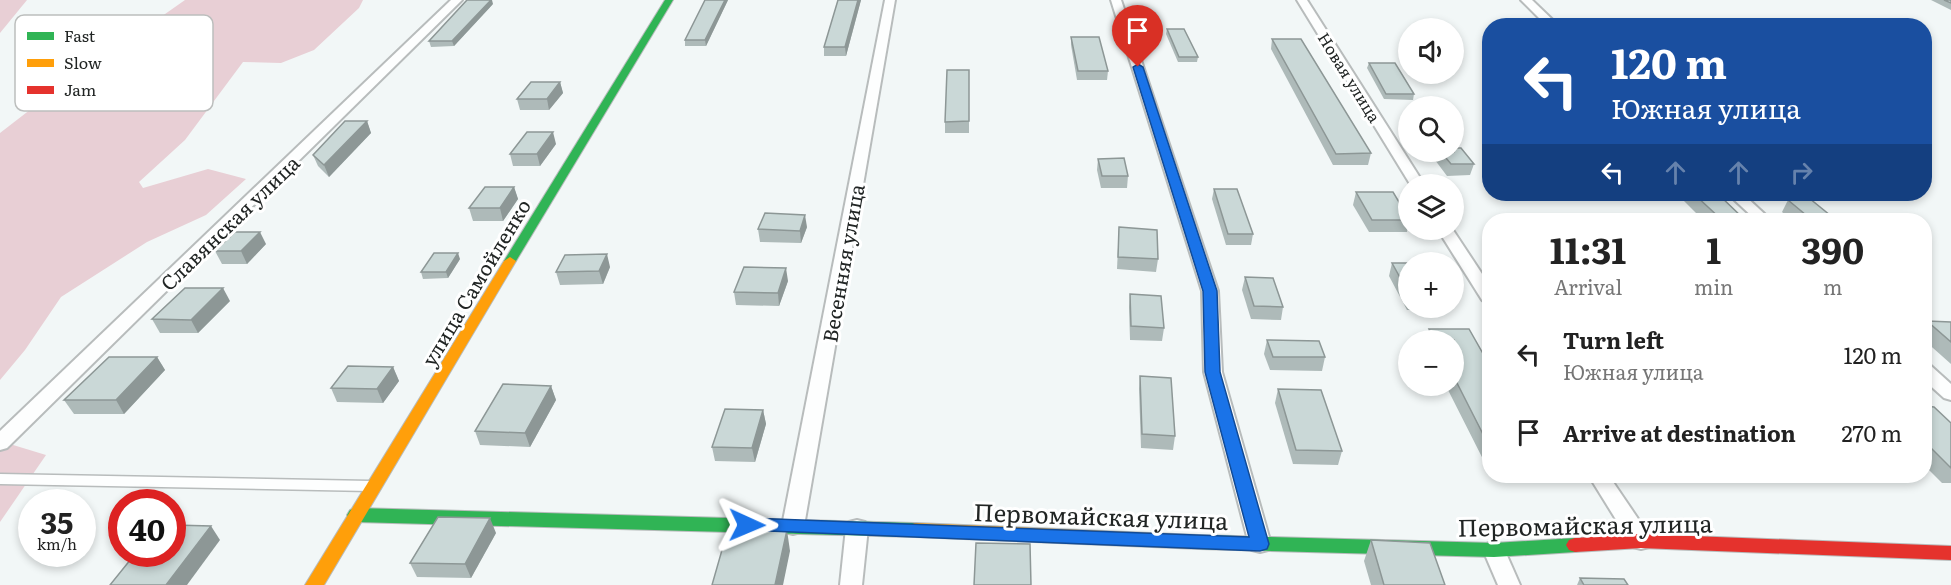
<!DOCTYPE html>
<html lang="en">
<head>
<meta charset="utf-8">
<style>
	:root { --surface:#fff; --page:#f2f2f2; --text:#222; --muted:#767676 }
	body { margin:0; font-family:Literata,serif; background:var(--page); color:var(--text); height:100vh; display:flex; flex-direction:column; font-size:22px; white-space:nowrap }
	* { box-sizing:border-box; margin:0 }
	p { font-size:20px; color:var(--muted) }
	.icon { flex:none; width:33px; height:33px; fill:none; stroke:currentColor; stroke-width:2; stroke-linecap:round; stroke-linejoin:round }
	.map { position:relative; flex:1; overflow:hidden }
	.sheet { position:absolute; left:1482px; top:213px; width:450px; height:270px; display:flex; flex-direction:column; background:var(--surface); border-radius:24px; box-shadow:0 3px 9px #0003 }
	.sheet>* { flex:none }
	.banner { position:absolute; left:1482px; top:18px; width:450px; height:183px; border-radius:24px; box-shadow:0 3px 9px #0003; background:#1a4fa0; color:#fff; overflow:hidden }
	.buttons { position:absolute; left:1398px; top:18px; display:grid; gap:12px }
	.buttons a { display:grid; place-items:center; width:66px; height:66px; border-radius:50%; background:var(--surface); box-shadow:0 3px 9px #0003; font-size:30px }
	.speed { position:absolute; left:18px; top:489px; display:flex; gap:12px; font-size:30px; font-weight:700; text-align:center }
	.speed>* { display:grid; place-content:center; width:78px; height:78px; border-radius:50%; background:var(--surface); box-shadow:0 3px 9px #0003; line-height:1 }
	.speed small { font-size:15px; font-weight:400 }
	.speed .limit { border:9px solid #d22; background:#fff; color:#111 }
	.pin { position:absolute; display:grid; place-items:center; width:51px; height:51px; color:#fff; margin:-62px -26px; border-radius:50% 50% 50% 0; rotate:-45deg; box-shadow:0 0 6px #0007 }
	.pin .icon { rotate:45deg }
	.me { position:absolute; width:66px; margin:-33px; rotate:91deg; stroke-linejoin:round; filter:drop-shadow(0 0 4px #0008) }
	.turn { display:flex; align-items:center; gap:21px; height:126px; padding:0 30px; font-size:27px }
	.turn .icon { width:78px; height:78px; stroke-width:2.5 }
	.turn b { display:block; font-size:42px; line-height:51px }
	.lanes { display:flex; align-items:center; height:57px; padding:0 30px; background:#0003; justify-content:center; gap:30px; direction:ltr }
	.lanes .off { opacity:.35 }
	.eta { display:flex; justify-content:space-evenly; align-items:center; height:102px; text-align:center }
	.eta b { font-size:36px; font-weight:700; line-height:42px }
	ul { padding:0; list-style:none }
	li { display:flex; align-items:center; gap:18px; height:78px; padding:0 30px }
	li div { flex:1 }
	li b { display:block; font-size:22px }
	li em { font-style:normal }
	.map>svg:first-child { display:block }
</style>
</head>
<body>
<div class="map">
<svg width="1951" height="585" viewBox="0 0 1951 585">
	<rect width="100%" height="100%" fill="#f2f7f7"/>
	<g fill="#e8cfd5">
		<path d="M0,0H27L0,33Z"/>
		<path d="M185,0H363L359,8L314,50L281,63L243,62L185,140L139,182L143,188L208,169L246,179L206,215L147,242L61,297L25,350L0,380V133L44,99Z"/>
		<path d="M0,441L46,455L0,522Z"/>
	</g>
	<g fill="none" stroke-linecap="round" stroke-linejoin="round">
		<g stroke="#b8bcbc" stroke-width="13">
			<path id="lane" d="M0,479L370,486"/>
		</g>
		<g stroke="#b8bcbc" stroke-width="4">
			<g id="street">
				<path d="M451,0H462L7,448L0,450V431Z"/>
				<path d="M885,0H895L804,526L801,532L793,534L785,532L782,526Z"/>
				<path d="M1111,0H1121L1218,291L1222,372L1271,544L1268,550L1260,552L1252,550L1249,544L1204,372L1202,291Z"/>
				<path d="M1297,0H1307L1424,184H1410Z"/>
				<path d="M1521,0H1532L1559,26H1547Z"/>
				<path d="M1728,194H1743L1771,220H1756Z"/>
				<path d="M1438,230H1453L1490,286V305L1482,300Z"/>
				<path d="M1924,363L1930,365L1951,384V400L1944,398L1924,380Z"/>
				<path d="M1589,476H1609L1649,535L1652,541L1649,547L1641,549L1633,547Z"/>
				<path d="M857,520L865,522L868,528L862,585H840L846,528L849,522Z"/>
				<path d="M1494,541L1502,544L1520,585H1498L1483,550L1486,544Z"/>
			</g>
		</g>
		<g stroke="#b8bcbc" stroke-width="2">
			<g id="fast">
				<path d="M665,0H673L516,261L510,265L505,264L504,261Z"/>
				<path d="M356,508L915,523L921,525L924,530L921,535L915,537L356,522L350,520L347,515L350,510Z"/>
				<path d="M1199,535L1494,543L1575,538L1581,540L1584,545L1581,550L1575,552L1494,557L1199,549L1193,547L1190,542L1193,537Z"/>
			</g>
		</g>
		<g stroke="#b8bcbc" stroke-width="2">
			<g id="slow">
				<path d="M510,257L516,261L324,585H305L504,261Z"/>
				<path d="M915,523L1199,535L1205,537L1208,542L1205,547L1199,549L915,537L909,535L906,530L909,525Z"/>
			</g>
		</g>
		<g stroke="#b8bcbc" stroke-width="2">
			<path id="jam" d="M1641,534L1951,546V560L1641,548L1575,552L1569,550L1566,545L1569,540L1575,538Z"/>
		</g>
		<use href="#lane" stroke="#fdfefe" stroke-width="10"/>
		<use href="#street" fill="#fdfefe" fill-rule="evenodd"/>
		<use href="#fast" fill="#30b455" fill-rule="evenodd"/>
		<use href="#slow" fill="#ff9f0a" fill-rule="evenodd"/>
		<use href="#jam" fill="#e5322d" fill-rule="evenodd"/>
	</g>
	<g fill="#aebab9">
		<path d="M705,0H728L706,46H685V40Z"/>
		<path d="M838,0H861L846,56H824V47Z"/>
		<path d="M1931,0H1951V10Z"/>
		<path d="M493,4L454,46L431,47L429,41Z"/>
		<path d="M1167,29L1198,57L1197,62H1178L1166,34Z"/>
		<path d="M1071,37L1108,71L1107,80H1077L1071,45Z"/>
		<path d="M1272,39L1371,153L1368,165H1333L1271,49Z"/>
		<path d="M1369,63L1414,94L1413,100L1384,99L1367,68Z"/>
		<path d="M969,70V133H945V122Z"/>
		<path d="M560,82L563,93L549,110H520L517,99Z"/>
		<path d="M367,121L371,133L329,177L318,166L313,155Z"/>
		<path d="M556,144L540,166H513L510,154Z"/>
		<path d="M1437,152H1454L1474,164L1470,175L1447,176L1435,160Z"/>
		<path d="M1098,159L1128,176L1127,188H1101L1097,170Z"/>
		<path d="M514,187L518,199L503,221H473L469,208Z"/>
		<path d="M1214,189L1253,234L1251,245H1226L1212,199Z"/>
		<path d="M1356,192L1408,217V226L1407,232H1369L1353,205Z"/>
		<path d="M1685,194H1718L1745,220H1703L1682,199Z"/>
		<path d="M1788,200L1836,220H1791L1782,212Z"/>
		<path d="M807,227L801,243L760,242L758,229Z"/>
		<path d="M1119,227L1158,259L1156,272L1117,269Z"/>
		<path d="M266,244L247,264H222L215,251Z"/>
		<path d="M460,259L448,278L423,279L421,272Z"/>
		<path d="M1392,263H1408V308H1451L1450,309L1407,310L1389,276Z"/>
		<path d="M610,267L603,284L560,285L556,272Z"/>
		<path d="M1245,277L1283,307L1281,320L1251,319L1242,290Z"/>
		<path d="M788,281L779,306L736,305L734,292Z"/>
		<path d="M1130,294L1164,328L1162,341L1130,340L1129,307Z"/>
		<path d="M230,301L198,333H160L152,319Z"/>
		<path d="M1927,321L1951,322V364L1924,340V325Z"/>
		<path d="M1429,329H1469L1490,366V473L1446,386H1454V340H1425Z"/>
		<path d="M1267,340L1325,357L1322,371L1270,370L1264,354Z"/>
		<path d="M157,357L165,370L124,414H74L64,400Z"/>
		<path d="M393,367L399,381L383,403L337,402L331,388Z"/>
		<path d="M1140,376L1175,436L1173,450L1141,448L1139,389Z"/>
		<path d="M551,386L556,400L530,447L480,445L475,431Z"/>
		<path d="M1278,389L1342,451L1338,465L1293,464L1275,403Z"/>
		<path d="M1924,406L1951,423V483H1942L1924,465Z"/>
		<path d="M763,410L766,424L755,462L715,461L712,447Z"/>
		<path d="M496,533L471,578L417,577L410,563Z"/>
		<path d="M1371,540L1445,585H1371L1364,561Z"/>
		<path d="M1580,578L1628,585H1577Z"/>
	</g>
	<g fill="#8d9796">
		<path d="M491,0H492L493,4L454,46L452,41Z"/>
		<path d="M725,0H728L706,46L705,40Z"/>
		<path d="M858,0H861L846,56L845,47Z"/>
		<path d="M560,82L563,93L549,110L547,99Z"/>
		<path d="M367,121L371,133L329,177L324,165Z"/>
		<path d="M553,132L556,144L540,166L537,154Z"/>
		<path d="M514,187L518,199L503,221L500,208Z"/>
		<path d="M805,215L807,227L801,243L800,231Z"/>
		<path d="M260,232L266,244L247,264L241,251Z"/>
		<path d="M458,253L460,259L448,278L446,272Z"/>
		<path d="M607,254L610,267L603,284L599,271Z"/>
		<path d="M786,268L788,281L779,306L778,293Z"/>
		<path d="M223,288L230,301L198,333L191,320Z"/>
		<path d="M157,357L165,370L124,414L116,400Z"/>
		<path d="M393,367L399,381L383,403L377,389Z"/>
		<path d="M551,386L556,400L530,447L525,433Z"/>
		<path d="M763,410L766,424L755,462L752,448Z"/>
		<path d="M490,518L496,533L471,578L465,564Z"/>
		<path d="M211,526L220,540L187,585H166Z"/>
		<path d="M787,530L790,551L783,585H775Z"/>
	</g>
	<g fill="#cad8d7" stroke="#8d9796" stroke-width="1.5">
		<path d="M467,0H491L452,41H429Z"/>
		<path d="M705,0H725L705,40H685Z"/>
		<path d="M838,0H858L845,47H824Z"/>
		<path d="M1944,0H1951V3Z"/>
		<path d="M1167,29H1184L1198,57H1179Z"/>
		<path d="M1071,37H1099L1108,71H1078Z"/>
		<path d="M1272,39H1301L1371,153L1336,154Z"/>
		<path d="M1369,63H1395L1414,94H1386Z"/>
		<path d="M947,70H969V121L945,122Z"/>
		<path d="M531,82H560L547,99H517Z"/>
		<path d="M345,121H367L324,165L313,155Z"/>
		<path d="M527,132H553L537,154H510Z"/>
		<path d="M1454,148H1461L1474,164H1451L1441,152H1454Z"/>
		<path d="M1124,158L1128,176H1102L1098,159Z"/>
		<path d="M485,187H514L500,208H469Z"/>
		<path d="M1214,189H1237L1253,234H1228Z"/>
		<path d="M1356,192H1393L1408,217V220H1372Z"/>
		<path d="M1694,194H1718L1745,220H1722Z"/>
		<path d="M1794,194H1804L1836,220H1812L1788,200Z"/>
		<path d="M765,213L805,215L800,231L758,229Z"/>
		<path d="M1119,227L1157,230L1158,259L1118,257Z"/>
		<path d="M235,232H260L241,251H215Z"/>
		<path d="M434,253H458L446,272H421Z"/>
		<path d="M607,254L599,271L556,272L565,255Z"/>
		<path d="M1392,263H1408V292Z"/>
		<path d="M744,267L786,268L778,293L734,292Z"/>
		<path d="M1245,277L1273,278L1283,307L1254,306Z"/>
		<path d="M185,288H223L191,320L152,319Z"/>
		<path d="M1130,294L1161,296L1164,328L1131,326Z"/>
		<path d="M1927,321L1951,322V342Z"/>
		<path d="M1429,329H1469L1490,366V448L1454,377V340H1435Z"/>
		<path d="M1267,340L1319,341L1325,357H1273Z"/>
		<path d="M109,357H157L116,400H64Z"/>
		<path d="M348,366L393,367L377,389L331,388Z"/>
		<path d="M1140,376L1171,378L1175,436L1142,434Z"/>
		<path d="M503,384L551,386L525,433L475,431Z"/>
		<path d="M1278,389L1321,390L1342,451L1296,450Z"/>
		<path d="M1924,406L1934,407L1951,423V468L1924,441Z"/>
		<path d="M725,409L763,410L752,448L712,447Z"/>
		<path d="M438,517L490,518L465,564L410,563Z"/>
		<path d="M172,525L211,526L166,585H110L135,554H172Z"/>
		<path d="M728,529L787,530L775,585H712Z"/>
		<path d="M1371,540L1430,543L1445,585H1384Z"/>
		<path d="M976,543L1030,544L1031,585H974Z"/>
		<path d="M1580,578L1624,579L1628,585H1584Z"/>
	</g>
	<path fill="#1a73e8" stroke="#114b97" stroke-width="1.5" d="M1138,64L1143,67L1217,291L1220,372L1269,544L1267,549L1260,551L741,530L738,525L741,520L747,518L1249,537L1205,372L1203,291L1133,67Z"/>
	<g text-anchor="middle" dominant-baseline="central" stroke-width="6" stroke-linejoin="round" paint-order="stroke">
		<g font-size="16" fill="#212524" stroke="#fff">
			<text transform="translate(1350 77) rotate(58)">Новая улица</text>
		</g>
		<g font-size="20" fill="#212524" stroke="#fff">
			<text transform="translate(229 222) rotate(-44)">Славянская улица</text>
			<text transform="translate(842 263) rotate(-80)">Весенняя улица</text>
			<text transform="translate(475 282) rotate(-59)">улица Самойленко</text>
		</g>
		<g font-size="24" fill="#212524" stroke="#fff">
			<text transform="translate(1101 515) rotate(2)">Первомайская улица</text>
			<text transform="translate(1585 524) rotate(-1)">Первомайская улица</text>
		</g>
	</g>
	<rect x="15" y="15" width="198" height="96" rx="9" fill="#fff" stroke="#bcbebd" stroke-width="1.5"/>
	<rect x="27" y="32" width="27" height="8" fill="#30b455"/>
	<rect x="27" y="59" width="27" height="8" fill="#ff9f0a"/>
	<rect x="27" y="86" width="27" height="8" fill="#e5322d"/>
	<g font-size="16" fill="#212524">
		<text x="64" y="42">Fast</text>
		<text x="64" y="69">Slow</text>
		<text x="64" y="96">Jam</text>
	</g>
</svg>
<div class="buttons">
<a><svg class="icon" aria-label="sound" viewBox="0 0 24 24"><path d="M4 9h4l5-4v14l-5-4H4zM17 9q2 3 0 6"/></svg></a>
<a><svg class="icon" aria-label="search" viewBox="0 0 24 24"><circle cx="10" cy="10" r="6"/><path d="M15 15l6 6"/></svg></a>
<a><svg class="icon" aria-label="layers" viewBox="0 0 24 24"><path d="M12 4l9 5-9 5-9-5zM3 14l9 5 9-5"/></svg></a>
<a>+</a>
<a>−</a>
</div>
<div class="speed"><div>35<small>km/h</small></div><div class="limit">40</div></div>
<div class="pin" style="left:1138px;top:67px;background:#d93025"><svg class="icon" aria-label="arrive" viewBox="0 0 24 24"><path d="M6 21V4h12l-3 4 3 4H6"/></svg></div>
<svg class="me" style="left:747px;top:525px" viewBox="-20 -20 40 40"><path d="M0-17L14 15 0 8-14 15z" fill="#1a73e8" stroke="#fff" stroke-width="4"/></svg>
<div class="banner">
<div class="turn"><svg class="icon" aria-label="left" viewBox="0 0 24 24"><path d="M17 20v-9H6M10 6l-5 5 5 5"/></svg><div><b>120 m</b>Южная улица</div></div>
<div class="lanes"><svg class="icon" aria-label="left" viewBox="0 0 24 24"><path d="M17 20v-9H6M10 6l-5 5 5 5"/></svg><svg class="icon off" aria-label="ahead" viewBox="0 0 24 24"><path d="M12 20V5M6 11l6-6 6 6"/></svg><svg class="icon off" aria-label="ahead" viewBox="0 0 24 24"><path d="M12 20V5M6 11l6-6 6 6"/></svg><svg class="icon off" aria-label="right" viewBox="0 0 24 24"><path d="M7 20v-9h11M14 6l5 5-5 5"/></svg></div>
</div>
<section class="sheet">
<div class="eta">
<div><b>11:31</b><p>Arrival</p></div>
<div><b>1</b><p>min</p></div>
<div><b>390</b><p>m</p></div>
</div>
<ul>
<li><svg class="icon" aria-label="left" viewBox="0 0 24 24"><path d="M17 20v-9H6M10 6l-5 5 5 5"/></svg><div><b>Turn left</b><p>Южная улица</p></div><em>120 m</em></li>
<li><svg class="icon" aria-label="arrive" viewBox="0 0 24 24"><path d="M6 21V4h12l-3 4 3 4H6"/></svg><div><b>Arrive at destination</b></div><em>270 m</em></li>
</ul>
</section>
</div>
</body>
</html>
